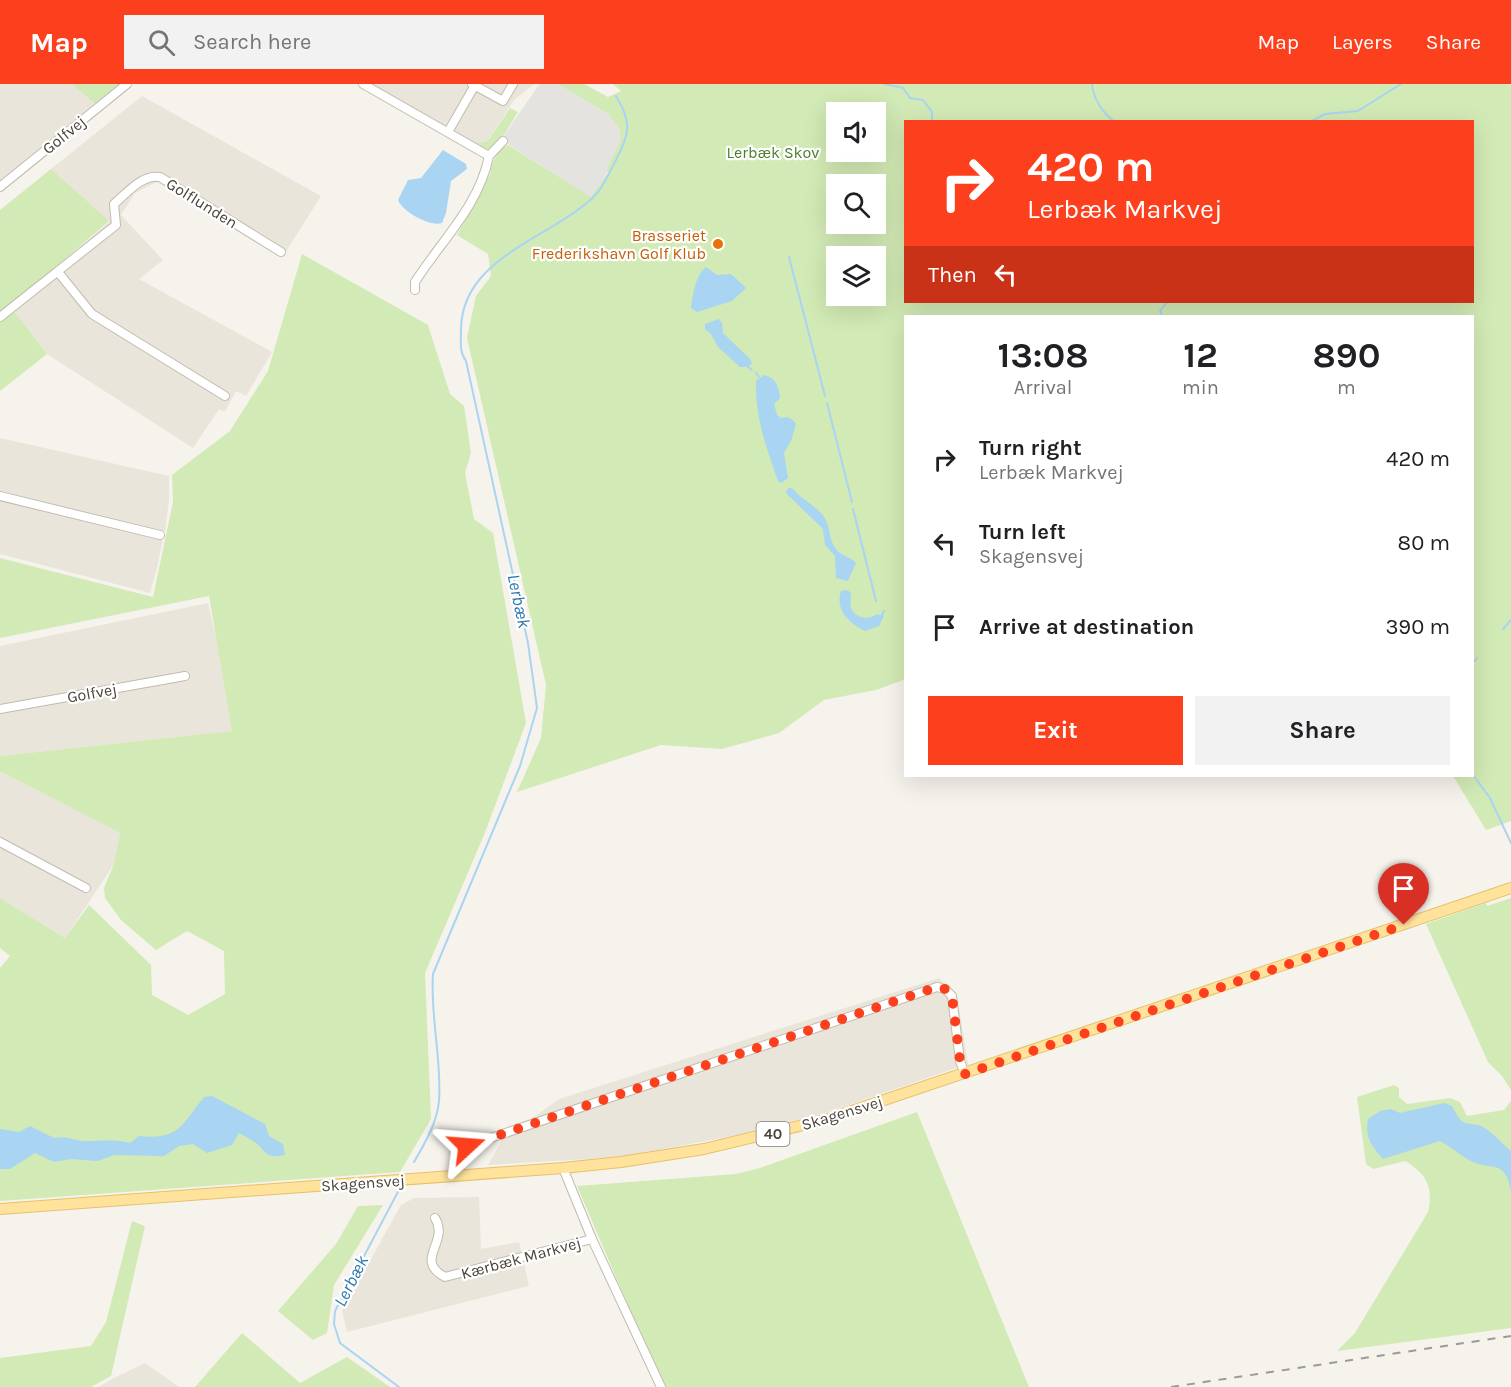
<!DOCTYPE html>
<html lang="en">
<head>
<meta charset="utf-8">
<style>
	:root { --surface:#fff; --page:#f2f2f2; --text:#202124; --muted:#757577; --accent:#fc3f1d }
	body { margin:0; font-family:Karla,sans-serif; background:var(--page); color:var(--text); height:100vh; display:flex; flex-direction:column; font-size:22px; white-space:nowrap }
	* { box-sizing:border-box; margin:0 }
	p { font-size:20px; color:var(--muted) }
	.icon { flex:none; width:33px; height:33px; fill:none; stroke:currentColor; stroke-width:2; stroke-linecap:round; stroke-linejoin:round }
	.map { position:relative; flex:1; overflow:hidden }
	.side { position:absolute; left:904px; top:231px; width:570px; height:462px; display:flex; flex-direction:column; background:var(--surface); border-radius:0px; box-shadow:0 6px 24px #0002 }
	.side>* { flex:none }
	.guide { position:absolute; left:904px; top:36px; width:570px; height:183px; border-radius:0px; box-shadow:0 6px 24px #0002; background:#fc3f1d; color:#fff; overflow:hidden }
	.tools { position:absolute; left:826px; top:18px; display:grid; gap:12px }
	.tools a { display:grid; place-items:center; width:60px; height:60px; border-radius:0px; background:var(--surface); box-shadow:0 6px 24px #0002; font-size:30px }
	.pin { position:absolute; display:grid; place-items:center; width:51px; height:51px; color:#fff; margin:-62px -26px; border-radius:50% 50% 50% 0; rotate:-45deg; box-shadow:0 0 6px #0007 }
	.pin .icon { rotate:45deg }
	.me { position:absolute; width:66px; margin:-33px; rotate:71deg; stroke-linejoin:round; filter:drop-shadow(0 0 4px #0008) }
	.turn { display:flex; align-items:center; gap:21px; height:126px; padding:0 24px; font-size:27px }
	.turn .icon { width:78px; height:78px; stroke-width:2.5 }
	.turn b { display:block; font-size:42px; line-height:51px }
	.then { display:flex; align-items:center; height:57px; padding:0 24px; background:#0003; gap:12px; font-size:22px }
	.eta { display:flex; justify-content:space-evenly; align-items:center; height:102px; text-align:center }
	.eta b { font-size:36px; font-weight:700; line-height:42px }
	.cta { display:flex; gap:12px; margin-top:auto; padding:12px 24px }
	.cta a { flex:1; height:69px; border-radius:0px; background:var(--accent); color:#fff; font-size:24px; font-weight:700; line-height:69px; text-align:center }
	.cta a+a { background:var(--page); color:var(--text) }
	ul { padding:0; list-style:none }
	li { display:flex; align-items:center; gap:18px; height:84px; padding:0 24px }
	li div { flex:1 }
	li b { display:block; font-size:22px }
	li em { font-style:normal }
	header { display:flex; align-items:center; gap:36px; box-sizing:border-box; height:84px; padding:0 30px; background:var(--accent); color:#fff }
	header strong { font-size:28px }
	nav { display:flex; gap:33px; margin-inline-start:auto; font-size:21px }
	.search { width:420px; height:54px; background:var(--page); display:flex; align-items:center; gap:15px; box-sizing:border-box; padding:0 21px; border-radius:0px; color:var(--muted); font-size:22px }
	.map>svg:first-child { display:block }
</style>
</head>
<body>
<header>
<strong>Map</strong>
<div class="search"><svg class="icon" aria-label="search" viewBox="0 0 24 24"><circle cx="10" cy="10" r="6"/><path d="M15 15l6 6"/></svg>Search here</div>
<nav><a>Map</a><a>Layers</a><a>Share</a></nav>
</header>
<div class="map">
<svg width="1511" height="1303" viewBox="0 0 1511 1303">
	<rect width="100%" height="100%" fill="#f6f3ec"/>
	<g fill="#eae5da">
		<path d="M0,0H72L95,20L0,97Z"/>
		<path d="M370,0H534L514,16L488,57L474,60Z"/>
		<path d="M142,12L321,112L282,174L157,98L135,109L121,131L163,176L139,195L272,268L246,312L236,307L225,328L219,325L193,364L47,270L10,222L109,138L51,85Z"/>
		<path d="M0,354L169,392V415L166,440L157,484L150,509L0,470Z"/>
		<path d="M208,519L222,579L233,647L0,672V562Z"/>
		<path d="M0,687L120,749L114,780L65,854L0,814Z"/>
		<path d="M939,894L957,911L968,980L828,1028L737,1051L622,1073L488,1081L502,1056L559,1015Z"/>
		<path d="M479,1113L481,1165L519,1158L529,1202L347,1248L342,1227L401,1121L414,1114Z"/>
		<path d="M145,1279L179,1303H98L114,1294Z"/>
	</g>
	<g fill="#d2eab5" fill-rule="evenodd">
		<path d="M72,0H121L95,20Z"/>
		<path d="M557,0H584L608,13L621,7L613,0H1511V737L1486,746L1453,692H1473V232H906V595L876,606L824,616L779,649L722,665L661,661L517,708L541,654L546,601L467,254L476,212L491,192L488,170L457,151L490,90C492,78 497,66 508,61L590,112L608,89L606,85L620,57L608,30ZM837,28H876V68H837ZM906,38H1473V218H906ZM837,100H876V140H837ZM837,172H876V212H837Z"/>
		<path d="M510,24L518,28L497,62L487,66L474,60L488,57Z"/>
		<path d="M51,85L109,137L10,222L47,270L0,307V126Z"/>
		<path d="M302,170L428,241L450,310L464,322L471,369L465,389L474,435L493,449L526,639L484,751L425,889L431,1035L400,1088L0,1117V884L10,872L0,864V814L65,854L89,821L151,881L152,911L188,931L225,910L224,867L187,847L156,866L121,836L105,814L104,804L114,780L120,749L0,687V672L232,647L209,512L0,554V474L153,513L173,418L172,391L230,347L268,287Z"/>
		<path d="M1511,814V1006L1502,992L1488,978L1426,840L1486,819L1487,822Z"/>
		<path d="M1394,1001L1399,1004V1013L1407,1020L1450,1014L1460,1018L1467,1032L1504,1026L1511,1017V1244L1337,1267L1355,1249L1428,1128C1434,1104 1426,1089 1405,1077L1373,1085L1366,1080L1357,1013Z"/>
		<path d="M917,1028L1029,1303H663L577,1102L736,1090L760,1084Z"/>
		<path d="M383,1121L334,1201L327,1249L313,1256L278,1227L336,1160L358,1122Z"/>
		<path d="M132,1137L145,1142L111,1292L91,1303H0V1274L91,1262L106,1238Z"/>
		<path d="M242,1249L300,1299L347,1273L390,1303H195Z"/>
	</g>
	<path fill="#e5e3e0" d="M541,0H557L608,30L620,45V57L606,85L608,88L591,113L501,56L538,2Z"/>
	<g fill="#a9d4f2">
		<path d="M443,66L466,80L467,85L451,97L446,129L442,139C429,143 402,127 398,116L408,96L421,94Z"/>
		<path d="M706,183L717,191L731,190L746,204L732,217L697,228L691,224C693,210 695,192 706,183Z"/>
		<path d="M719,235L722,239L723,249L750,275L752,279L748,283H740L718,263L711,250L705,245V240Z"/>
		<path d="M764,291C776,294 779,302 780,314L774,320L777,331L781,334C788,332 792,334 796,340L791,357L784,369L788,394L781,399L778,397C766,363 755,333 756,297Z"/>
		<path d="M788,404H792C800,414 811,419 820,428C831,439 828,451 834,462C839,472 850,472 856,479L848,497L836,494L835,472L825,461L823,445L786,409Z"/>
		<path d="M847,506L851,509C851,513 850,520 851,524C855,535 870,536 877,530L884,532L879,542L865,547C849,539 835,526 841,507Z"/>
		<path d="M212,1012L265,1040L269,1052L283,1060L285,1071C266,1075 268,1069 256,1059C251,1055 244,1052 239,1049L232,1061L207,1069L193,1060L179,1062L164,1072L114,1071L98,1077L71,1075L54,1078L35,1069L10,1085H0V1045L19,1048L30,1042L54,1054C67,1051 75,1057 87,1057C103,1057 115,1055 130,1059L139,1052C179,1056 181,1042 204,1013Z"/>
		<path d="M1444,1019L1452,1022C1466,1051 1470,1032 1489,1047C1497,1053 1503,1061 1511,1067V1108C1505,1073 1491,1088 1469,1076C1459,1070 1450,1062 1440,1057L1383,1075C1371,1061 1365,1054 1368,1035L1380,1027L1391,1025L1400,1029Z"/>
	</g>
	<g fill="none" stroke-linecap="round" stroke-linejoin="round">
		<g stroke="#a9d4f2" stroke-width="2">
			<path d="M885,0L903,4L910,14L923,16L932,28V38"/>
			<path d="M1092,0C1093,14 1103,30 1115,38"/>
			<path d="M1310,38L1325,30L1358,27L1401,0"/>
			<path d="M789,173L825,312"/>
			<path d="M1162,232L1160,227L1167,218"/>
			<path d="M748,283L752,286"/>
			<path d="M756,289L759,293"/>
			<path d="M827,319L852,418"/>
			<path d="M853,425L876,517"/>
			<path d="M882,531L884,527"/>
			<path d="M1503,545L1511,536"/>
			<path d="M1473,579L1477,574"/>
			<path d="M1473,691L1490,714L1511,759"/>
			<path d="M414,1078C425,1059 437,1039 439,1017C442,975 430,933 433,890L520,682L537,624L528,559L466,277C459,268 461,257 461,246C461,176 544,156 588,118C602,107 608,91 616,76C630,49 632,38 616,12"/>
			<path d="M399,1303L340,1259L334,1240L335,1227L400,1104"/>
		</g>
		<g stroke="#c2bbae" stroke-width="10">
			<g id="minor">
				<path d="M363,0L489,72L503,57"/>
				<path d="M472,0L503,17L513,0"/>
				<path d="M448,48L475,1"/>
				<path d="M0,103L127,0"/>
				<path d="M58,188L92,230L225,312"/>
				<path d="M415,206V198C441,157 479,122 489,72"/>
				<path d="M0,233L116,141L114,120C127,109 142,90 160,93L281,168"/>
				<path d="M0,412L160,451"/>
				<path d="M0,625L185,592"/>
				<path d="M0,758L86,804"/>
				<path d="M467,1062L937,903L945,905L952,912L960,977L965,990"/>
				<path d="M563,1084L592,1155L661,1303"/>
				<path d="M435,1134C450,1158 413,1176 445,1193L592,1155"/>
			</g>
		</g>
		<g stroke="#e6c16a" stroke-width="12">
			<path id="major" d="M0,1125L563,1084L621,1078L704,1065L828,1035L1511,804"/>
		</g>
		<use href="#minor" stroke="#fff" stroke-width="8"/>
		<use href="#major" stroke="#ffe39c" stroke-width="10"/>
		<path stroke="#9a9a9a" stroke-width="2" stroke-dasharray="8 8" stroke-linecap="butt" d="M1171,1303L1511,1252"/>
	</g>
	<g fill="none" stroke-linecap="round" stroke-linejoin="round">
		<path stroke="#fc3f1d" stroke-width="10" stroke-dasharray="0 18" d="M467,1062L937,903L945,905L952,912L960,977L965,990L1404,841"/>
	</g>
	<circle fill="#e8710a" stroke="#fff" stroke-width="2" cx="718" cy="160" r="6"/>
	<g text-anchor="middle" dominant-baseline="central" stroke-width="4.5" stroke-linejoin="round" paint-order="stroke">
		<rect fill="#fff" stroke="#817c74" stroke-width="1.5" x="756.5" y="1038" width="33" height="24" rx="4.5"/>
		<g font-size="15" font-weight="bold" fill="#4b4439">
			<text x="773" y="1050">40</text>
		</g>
		<g font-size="16" fill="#4b4439" stroke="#fff">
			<text transform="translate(64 51) rotate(-39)">Golfvej</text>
			<text transform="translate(202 119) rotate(32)">Golflunden</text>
			<text transform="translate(92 609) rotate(-10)">Golfvej</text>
			<text transform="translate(842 1029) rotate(-17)">Skagensvej</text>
			<text transform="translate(363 1099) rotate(-4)">Skagensvej</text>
			<text transform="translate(521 1174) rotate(-15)">Kærbæk Markvej</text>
		</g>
		<g font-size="16" fill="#4a7f2a" stroke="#fff">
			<text x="773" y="68">Lerbæk Skov</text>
		</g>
		<g font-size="16" fill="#c56008" stroke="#fff" text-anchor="end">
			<text x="706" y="151">Brasseriet<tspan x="706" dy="18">Frederikshavn Golf Klub</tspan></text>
		</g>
		<g font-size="18" font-style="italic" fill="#2e7ab2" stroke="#fff">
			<text transform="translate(519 517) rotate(78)">Lerbæk</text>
			<text transform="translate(351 1197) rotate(-63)">Lerbæk</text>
		</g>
	</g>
</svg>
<div class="tools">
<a><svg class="icon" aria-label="sound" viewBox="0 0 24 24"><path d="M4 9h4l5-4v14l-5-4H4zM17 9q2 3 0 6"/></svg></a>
<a><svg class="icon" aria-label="search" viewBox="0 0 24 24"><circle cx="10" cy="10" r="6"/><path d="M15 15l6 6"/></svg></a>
<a><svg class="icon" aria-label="layers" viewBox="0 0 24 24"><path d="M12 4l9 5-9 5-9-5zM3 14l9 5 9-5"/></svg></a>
</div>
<div class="pin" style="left:1404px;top:841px;background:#d93025"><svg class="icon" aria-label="arrive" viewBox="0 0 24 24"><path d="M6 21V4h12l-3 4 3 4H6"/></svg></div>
<svg class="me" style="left:467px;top:1062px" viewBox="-20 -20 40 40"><path d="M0-17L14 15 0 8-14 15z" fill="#fc3f1d" stroke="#fff" stroke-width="4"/></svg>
<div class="guide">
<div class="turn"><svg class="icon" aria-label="right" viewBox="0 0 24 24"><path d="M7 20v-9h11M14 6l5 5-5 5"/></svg><div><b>420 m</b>Lerbæk Markvej</div></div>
<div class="then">Then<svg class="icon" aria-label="left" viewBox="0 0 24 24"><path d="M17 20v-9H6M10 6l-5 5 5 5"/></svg></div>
</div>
<section class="side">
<div class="eta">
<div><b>13:08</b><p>Arrival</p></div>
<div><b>12</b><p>min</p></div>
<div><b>890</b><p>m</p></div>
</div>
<ul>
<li><svg class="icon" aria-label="right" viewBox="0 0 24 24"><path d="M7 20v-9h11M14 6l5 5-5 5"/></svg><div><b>Turn right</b><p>Lerbæk Markvej</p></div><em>420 m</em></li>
<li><svg class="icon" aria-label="left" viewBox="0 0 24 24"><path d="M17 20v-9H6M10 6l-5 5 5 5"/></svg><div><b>Turn left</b><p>Skagensvej</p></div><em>80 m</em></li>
<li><svg class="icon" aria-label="arrive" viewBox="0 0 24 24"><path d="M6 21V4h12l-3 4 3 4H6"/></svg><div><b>Arrive at destination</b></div><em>390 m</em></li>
</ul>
<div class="cta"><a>Exit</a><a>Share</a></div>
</section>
</div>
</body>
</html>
